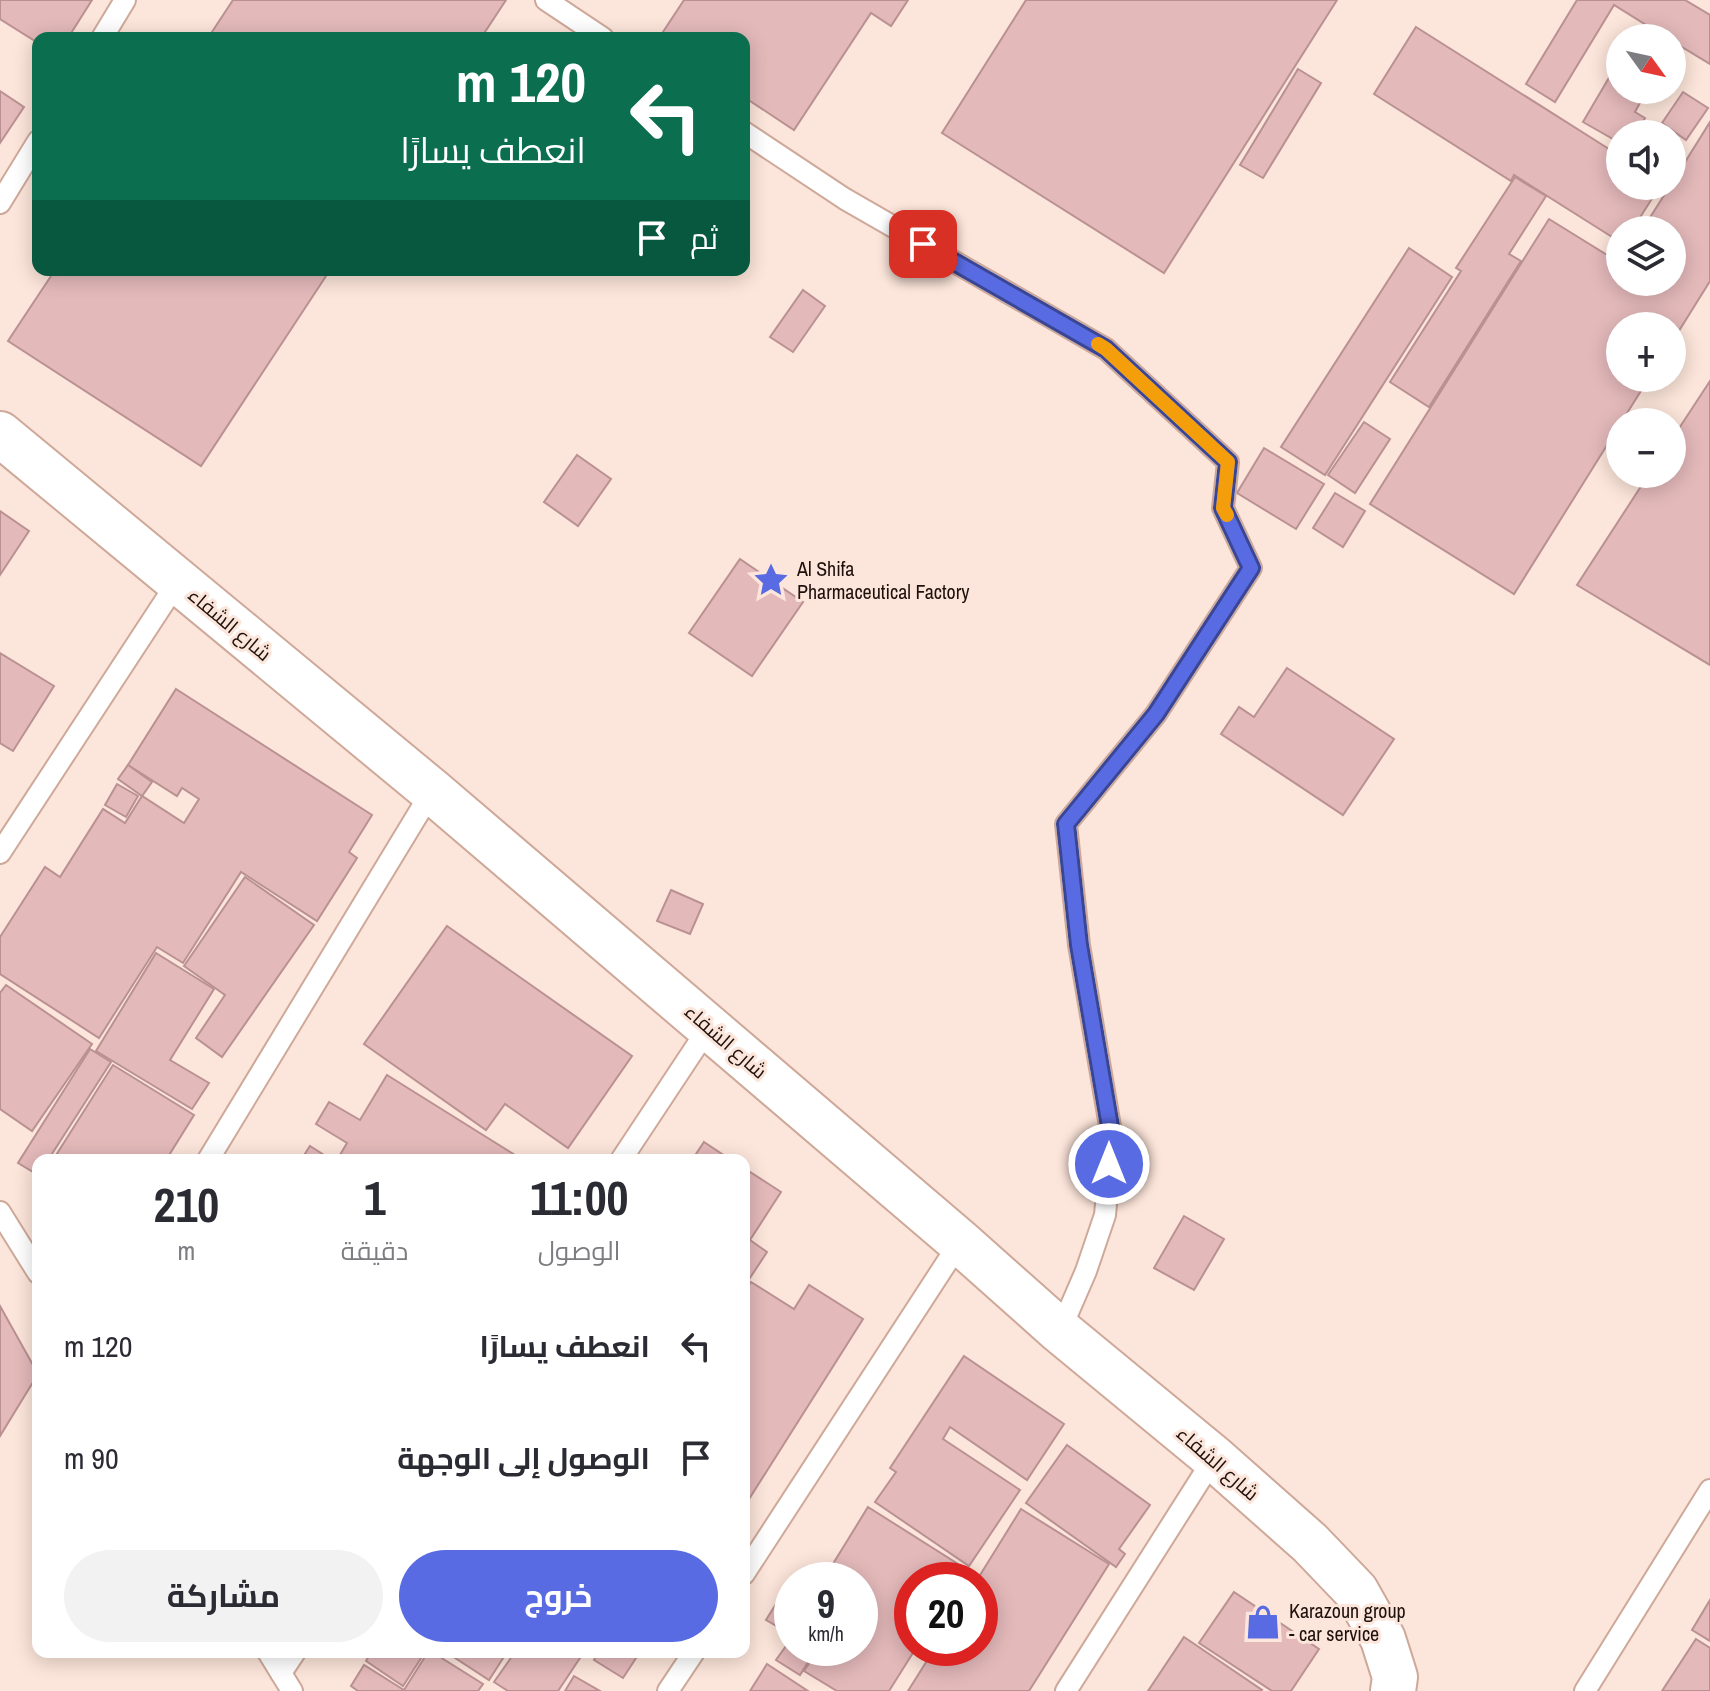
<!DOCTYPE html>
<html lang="ar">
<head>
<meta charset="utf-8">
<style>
	:root { --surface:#fff; --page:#f2f2f3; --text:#2b2b33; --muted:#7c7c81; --accent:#596be2 }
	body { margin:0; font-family:"Archivo Narrow",Cairo,sans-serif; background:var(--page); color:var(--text); direction:rtl; height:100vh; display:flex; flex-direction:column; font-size:30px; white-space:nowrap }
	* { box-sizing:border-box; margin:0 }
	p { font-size:26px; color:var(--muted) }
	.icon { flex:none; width:44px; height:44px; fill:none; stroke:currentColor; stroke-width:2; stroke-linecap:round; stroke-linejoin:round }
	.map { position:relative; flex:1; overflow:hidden; direction:ltr }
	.panel { position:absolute; left:32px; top:1154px; width:718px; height:504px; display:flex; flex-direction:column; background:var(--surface); border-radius:16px; box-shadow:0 4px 20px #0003; direction:rtl }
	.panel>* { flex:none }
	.top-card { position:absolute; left:32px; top:32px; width:718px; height:244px; border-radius:16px; box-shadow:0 4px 20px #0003; direction:rtl; background:#0b6e4f; color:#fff; overflow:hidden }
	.needle { width:52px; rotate:123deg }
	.buttons { position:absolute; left:1606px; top:24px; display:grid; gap:16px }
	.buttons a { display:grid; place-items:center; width:80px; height:80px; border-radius:50%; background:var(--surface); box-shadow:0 4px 20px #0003; font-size:40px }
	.speed { position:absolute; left:774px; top:1562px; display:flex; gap:16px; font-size:40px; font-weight:700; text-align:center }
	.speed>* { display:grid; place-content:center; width:104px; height:104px; border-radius:50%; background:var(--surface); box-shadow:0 4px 20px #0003; line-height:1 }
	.speed small { font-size:20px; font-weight:400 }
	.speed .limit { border:12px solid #d22; background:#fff; color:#111 }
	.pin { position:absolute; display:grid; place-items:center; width:68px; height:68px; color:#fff; margin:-34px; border-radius:16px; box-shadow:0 4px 12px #0006 }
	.me { position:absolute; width:88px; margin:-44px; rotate:0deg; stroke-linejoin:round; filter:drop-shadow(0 0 6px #0008) }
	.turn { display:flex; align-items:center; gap:28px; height:168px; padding:0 32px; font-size:36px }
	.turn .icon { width:104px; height:104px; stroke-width:2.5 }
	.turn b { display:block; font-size:56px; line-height:68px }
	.then { display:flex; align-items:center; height:76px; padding:0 32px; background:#0003; gap:16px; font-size:30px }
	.eta { display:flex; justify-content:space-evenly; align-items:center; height:136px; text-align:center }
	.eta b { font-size:48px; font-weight:700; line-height:56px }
	.action { display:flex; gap:16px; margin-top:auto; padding:16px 32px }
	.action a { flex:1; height:92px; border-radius:48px; background:var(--accent); color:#fff; font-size:32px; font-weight:700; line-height:92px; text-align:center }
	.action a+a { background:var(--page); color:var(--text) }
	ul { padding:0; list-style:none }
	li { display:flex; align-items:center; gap:24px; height:112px; padding:0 32px }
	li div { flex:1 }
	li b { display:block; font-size:30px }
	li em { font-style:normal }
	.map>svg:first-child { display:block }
</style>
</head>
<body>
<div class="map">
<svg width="1710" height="1691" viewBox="0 0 1710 1691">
	<rect width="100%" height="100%" fill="#fce5da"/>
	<g fill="#e4b9ba" stroke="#ba9192" stroke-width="2">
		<path d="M0,0H92L68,38H38V43L0,19Z"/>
		<path d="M233,0H506L481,38H208Z"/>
		<path d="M684,0H908L891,26L871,13L794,130L744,97V38H659Z"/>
		<path d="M1026,0H1337L1164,273L942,133Z"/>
		<path d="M1577,0H1685L1710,15V64L1672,41V38H1667L1614,5L1555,102L1526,84Z"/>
		<path d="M1416,27L1620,156V186H1660L1632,230H1620V242L1514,175L1511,181L1374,94Z"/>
		<path d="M1620,59V90H1647L1635,112L1645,118L1636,134H1620V143L1583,122Z"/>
		<path d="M1298,69L1321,83L1263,178L1240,165Z"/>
		<path d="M0,91L24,107L0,143Z"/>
		<path d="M1683,92L1708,108L1686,140L1662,123Z"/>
		<path d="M1710,122V281L1672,342V326H1620V378H1649L1514,594L1370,504L1549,219L1620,263V282H1672V230H1642L1670,186H1672V183Z"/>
		<path d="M1515,177L1546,196L1509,254L1521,261L1429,407L1390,382L1461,271L1456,268Z"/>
		<path d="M1409,248L1452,277L1325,475L1281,447Z"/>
		<path d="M55,270H330L201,466L8,341Z"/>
		<path d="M803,290L825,306L793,352L770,337Z"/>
		<path d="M1710,381V665L1577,585L1649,474H1672V439Z"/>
		<path d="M1364,422L1390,439L1355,493L1328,475Z"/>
		<path d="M1264,448L1324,484L1296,529L1237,493Z"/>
		<path d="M577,455L611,479L578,526L544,502Z"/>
		<path d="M1335,493L1365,511L1343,547L1313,528Z"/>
		<path d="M0,511L29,531L0,575Z"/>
		<path d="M740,559L803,602L752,676L689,633Z"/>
		<path d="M0,653L54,686L13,751L0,743Z"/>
		<path d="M1287,668L1394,739L1343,815L1221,734L1239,707L1254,717Z"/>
		<path d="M176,689L372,815L349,852L357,858L317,921L241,872L183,963L157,947L99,1038L0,974V937L45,867L60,877L103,809L125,823L142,796L184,823L199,799L182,788L177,796L128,765Z"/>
		<path d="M128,765L152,782L142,796L118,779Z"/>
		<path d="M117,784L138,796L126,817L105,805Z"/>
		<path d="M245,877L314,925L222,1057L196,1038L225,995L184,966Z"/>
		<path d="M671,890L703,904L690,934L657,921Z"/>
		<path d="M447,926L632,1056L568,1148L505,1104L486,1130L364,1044Z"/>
		<path d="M156,953L214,989L170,1060L209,1083L192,1109L96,1051Z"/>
		<path d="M6,985L92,1044L32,1131L0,1109V993Z"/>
		<path d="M90,1049L111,1062L48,1160H38V1175L18,1163Z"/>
		<path d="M113,1065L194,1115L166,1160H53Z"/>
		<path d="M387,1075L523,1160H337L347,1143L316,1124L329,1102L360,1120Z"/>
		<path d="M704,1142L731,1160H692Z"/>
		<path d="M310,1146L332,1160H301Z"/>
		<path d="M744,1168L781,1192L750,1240L767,1252L744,1287Z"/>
		<path d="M1184,1216L1224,1239L1194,1290L1154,1268Z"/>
		<path d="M751,1282L794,1309L809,1285L863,1319L744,1507V1293Z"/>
		<path d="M0,1306L38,1374L0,1436Z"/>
		<path d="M964,1356L1064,1424L1027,1480L950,1427L943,1439L1020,1490L969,1566L875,1502L896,1472L890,1468Z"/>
		<path d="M1067,1445L1150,1505L1119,1549L1125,1554L1116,1567L1026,1503Z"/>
		<path d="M868,1507L966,1569L959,1580H912V1648H916L889,1691H837L804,1671L817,1651L812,1648H860V1580H823Z"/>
		<path d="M1021,1509L1109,1564L1029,1691H908L935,1648H980V1580H977Z"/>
		<path d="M1234,1592L1319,1649L1291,1691H1272L1199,1643Z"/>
		<path d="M779,1599L792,1607V1635L766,1620Z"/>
		<path d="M1710,1600V1641L1692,1630Z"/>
		<path d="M1184,1637L1262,1690L1261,1691H1148Z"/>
		<path d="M791,1639L792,1648H804L813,1654L800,1675L776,1660Z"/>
		<path d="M1696,1639L1710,1648V1691H1662Z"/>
		<path d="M371,1652H425L403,1686L366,1661Z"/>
		<path d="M428,1652H432L483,1684L478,1691H358L351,1686L364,1665L404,1690Z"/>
		<path d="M446,1652H507L489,1680Z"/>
		<path d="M515,1652H584L558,1691H508L494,1682Z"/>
		<path d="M599,1652H640L623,1678L594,1660Z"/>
		<path d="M767,1664L808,1691H750Z"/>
		<path d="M574,1676L600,1691H565Z"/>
	</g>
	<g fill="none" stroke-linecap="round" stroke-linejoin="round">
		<g stroke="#cea999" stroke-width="24">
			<g id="service">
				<path d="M546,0L603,38"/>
				<path d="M102,38L125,0"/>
				<path d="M744,132L845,199L1106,349L1228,462L1223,508L1251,568L1156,714L1066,824L1079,945L1112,1138L1105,1215L1086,1271L1060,1331"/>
				<path d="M0,203L38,141"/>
				<path d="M0,853L178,581"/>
				<path d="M208,1160L432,791"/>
				<path d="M621,1160L709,1027"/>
				<path d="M0,1212L38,1273"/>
				<path d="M744,1574L960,1242"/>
				<path d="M268,1652L292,1691"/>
				<path d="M281,1673L295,1652"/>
				<path d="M668,1691L694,1652"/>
				<path d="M1066,1691L1214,1458"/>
				<path d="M1585,1691L1710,1490"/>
			</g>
		</g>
		<g stroke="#cea999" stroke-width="48">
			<path id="tertiary" d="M0,434L432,791L960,1242L1060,1331L1214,1458L1310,1543L1356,1591L1383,1639L1395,1677L1393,1691"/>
		</g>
		<use href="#service" stroke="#fff" stroke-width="20"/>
		<use href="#tertiary" stroke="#fff" stroke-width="44"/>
	</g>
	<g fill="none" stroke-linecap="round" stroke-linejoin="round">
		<g stroke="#3a4693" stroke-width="20">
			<path id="route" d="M923,244L1106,349L1228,462L1223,508L1251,568L1156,714L1066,824L1079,945L1112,1138L1109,1164"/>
		</g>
		<use href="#route" stroke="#596be2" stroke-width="14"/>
		<path stroke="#f59e0b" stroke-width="14" d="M1098,344L1106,349L1228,462L1223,508L1227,515"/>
	</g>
	<defs>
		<g id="sight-bare" transform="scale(2.76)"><path d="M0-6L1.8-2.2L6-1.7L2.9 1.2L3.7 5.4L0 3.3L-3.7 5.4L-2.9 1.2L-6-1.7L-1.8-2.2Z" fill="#596be2" stroke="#fce5da" stroke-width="2.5" paint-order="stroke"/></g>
		<g id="shop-bare" transform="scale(2.76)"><path d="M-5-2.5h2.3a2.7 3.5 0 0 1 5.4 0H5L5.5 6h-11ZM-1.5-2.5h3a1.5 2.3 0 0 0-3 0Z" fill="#596be2" stroke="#fce5da" stroke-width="2.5" paint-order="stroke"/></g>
	</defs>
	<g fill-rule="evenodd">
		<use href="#sight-bare" x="771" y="580"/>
		<use href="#shop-bare" x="1263" y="1622"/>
	</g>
	<g text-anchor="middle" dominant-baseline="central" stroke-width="6" stroke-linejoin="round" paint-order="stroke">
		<g font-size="20" fill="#1e110b" stroke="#fce5da" text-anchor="start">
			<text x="797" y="568">Al Shifa<tspan x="797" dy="23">Pharmaceutical Factory</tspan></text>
			<text x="1289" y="1610">Karazoun group<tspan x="1289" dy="23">- car service</tspan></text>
		</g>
		<g font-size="20" fill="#1e110b" stroke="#fce5da">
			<text transform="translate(230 624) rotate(40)">شارع الشفاء</text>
			<text transform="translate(726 1041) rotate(41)">شارع الشفاء</text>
			<text transform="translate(1218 1463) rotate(41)">شارع الشفاء</text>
		</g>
	</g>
</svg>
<div class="buttons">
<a><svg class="needle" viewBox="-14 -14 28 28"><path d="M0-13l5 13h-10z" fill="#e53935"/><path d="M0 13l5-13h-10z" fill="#7c7c81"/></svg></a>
<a><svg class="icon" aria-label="sound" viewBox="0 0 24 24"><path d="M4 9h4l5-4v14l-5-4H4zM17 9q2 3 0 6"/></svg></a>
<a><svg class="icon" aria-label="layers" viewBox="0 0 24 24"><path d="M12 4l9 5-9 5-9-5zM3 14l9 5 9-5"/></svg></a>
<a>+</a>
<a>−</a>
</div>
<div class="speed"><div>9<small>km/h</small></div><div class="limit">20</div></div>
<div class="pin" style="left:923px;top:244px;background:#d93025"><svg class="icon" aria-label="arrive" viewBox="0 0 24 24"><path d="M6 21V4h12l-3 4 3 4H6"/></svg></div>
<svg class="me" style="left:1109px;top:1164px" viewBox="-20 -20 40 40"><circle r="17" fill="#596be2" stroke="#fff" stroke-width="3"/><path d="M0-11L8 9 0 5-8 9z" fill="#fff"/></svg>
<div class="top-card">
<div class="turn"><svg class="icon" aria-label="left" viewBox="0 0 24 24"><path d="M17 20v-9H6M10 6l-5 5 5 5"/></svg><div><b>120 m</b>انعطف يسارًا</div></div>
<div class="then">ثم<svg class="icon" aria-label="arrive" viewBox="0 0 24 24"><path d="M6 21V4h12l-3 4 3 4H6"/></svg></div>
</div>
<section class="panel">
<div class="eta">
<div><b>11:00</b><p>الوصول</p></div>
<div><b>1</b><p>دقيقة</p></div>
<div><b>210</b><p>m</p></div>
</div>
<ul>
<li><svg class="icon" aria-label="left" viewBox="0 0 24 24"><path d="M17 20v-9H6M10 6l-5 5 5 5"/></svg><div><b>انعطف يسارًا</b></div><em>120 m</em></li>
<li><svg class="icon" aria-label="arrive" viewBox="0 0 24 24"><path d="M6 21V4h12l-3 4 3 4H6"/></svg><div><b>الوصول إلى الوجهة</b></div><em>90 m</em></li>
</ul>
<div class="action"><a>خروج</a><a>مشاركة</a></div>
</section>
</div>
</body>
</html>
